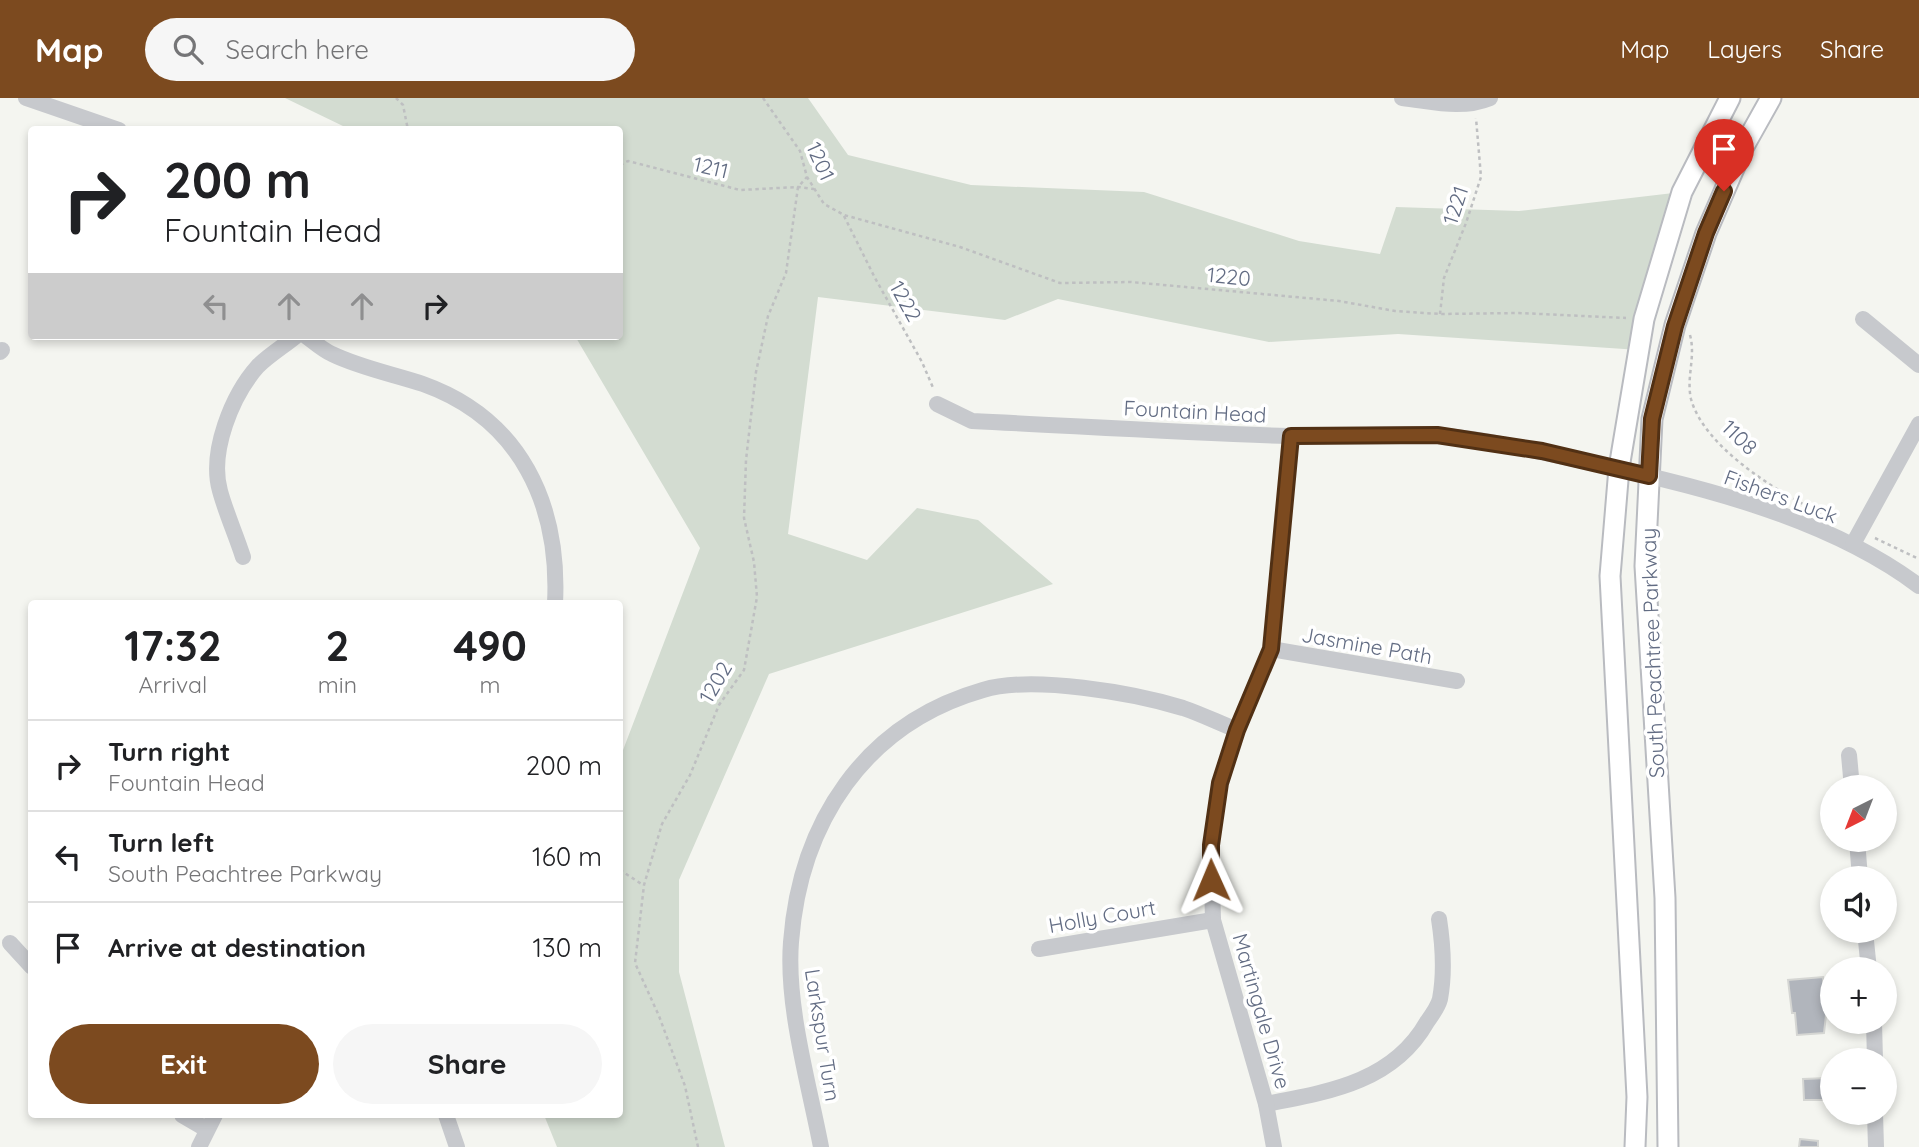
<!DOCTYPE html>
<html lang="en">
<head>
<meta charset="utf-8">
<style>
	:root { --surface:#fff; --page:#f6f6f6; --text:#202124; --muted:#757577; --line:#e0e0e0; --accent:#7c4a1f }
	body { margin:0; font-family:Quicksand,sans-serif; background:var(--page); color:var(--text); height:100vh; display:flex; flex-direction:column; font-size:26px; white-space:nowrap }
	* { box-sizing:border-box; margin:0 }
	p { font-size:23px; color:var(--muted) }
	.icon { flex:none; width:38px; height:38px; fill:none; stroke:currentColor; stroke-width:2; stroke-linecap:round; stroke-linejoin:round }
	.map { position:relative; flex:1; overflow:hidden }
	.drawer { position:absolute; left:28px; top:502px; width:595px; height:518px; display:flex; flex-direction:column; background:var(--surface); border-radius:7px; box-shadow:0 4px 10px #0003 }
	.drawer>* { flex:none }
	.guide { position:absolute; left:28px; top:28px; width:595px; height:214px; border-radius:7px; box-shadow:0 4px 10px #0003; background:#fff; color:var(--text); overflow:hidden }
	.needle { width:46px; rotate:222deg }
	.tools { position:absolute; left:1820px; top:677px; display:grid; gap:14px }
	.tools a { display:grid; place-items:center; width:77px; height:77px; border-radius:50%; background:var(--surface); box-shadow:0 4px 10px #0003; font-size:35px }
	.pin { position:absolute; display:grid; place-items:center; width:60px; height:60px; color:#fff; margin:-72px -30px; border-radius:50% 50% 50% 0; rotate:-45deg; box-shadow:0 0 7px #0007 }
	.pin .icon { rotate:45deg }
	.me { position:absolute; width:77px; margin:-38px; rotate:359deg; stroke-linejoin:round; filter:drop-shadow(0 0 5px #0008) }
	.turn { display:flex; align-items:center; gap:24px; height:147px; padding:0 21px; font-size:32px }
	.turn .icon { width:91px; height:91px; stroke-width:2.5 }
	.turn b { display:block; font-size:49px; line-height:60px }
	.lanes { display:flex; align-items:center; height:66px; padding:0 21px; background:#0003; justify-content:center; gap:35px; direction:ltr }
	.lanes .off { opacity:.35 }
	.eta { display:flex; justify-content:space-evenly; align-items:center; height:119px; text-align:center }
	.eta b { font-size:42px; font-weight:700; line-height:49px }
	.action { display:flex; gap:14px; margin-top:auto; padding:14px 21px }
	.action a { flex:1; height:80px; border-radius:42px; background:var(--accent); color:#fff; font-size:28px; font-weight:700; line-height:80px; text-align:center }
	.action a+a { background:var(--page); color:var(--text) }
	ul { padding:0; list-style:none }
	li { display:flex; align-items:center; gap:21px; height:91px; padding:0 21px; border-top:2px solid var(--line) }
	li div { flex:1 }
	li b { display:block; font-size:26px }
	li em { font-style:normal }
	header { display:flex; align-items:center; gap:42px; box-sizing:border-box; height:98px; padding:0 35px; background:var(--accent); color:#fff }
	header strong { font-size:33px }
	nav { display:flex; gap:38px; margin-inline-start:auto; font-size:24px }
	.search { width:490px; height:63px; background:var(--page); display:flex; align-items:center; gap:18px; box-sizing:border-box; padding:0 24px; border-radius:38px; color:var(--muted); font-size:26px }
	.map>svg:first-child { display:block }
</style>
</head>
<body>
<header>
<strong>Map</strong>
<div class="search"><svg class="icon" aria-label="search" viewBox="0 0 24 24"><circle cx="10" cy="10" r="6"/><path d="M15 15l6 6"/></svg>Search here</div>
<nav><a>Map</a><a>Layers</a><a>Share</a></nav>
</header>
<div class="map">
<svg width="1919" height="1049" viewBox="0 0 1919 1049">
	<rect width="100%" height="100%" fill="#f4f5f0"/>
	<path fill="#d3dcd1" d="M285,0H808L848,57L971,87L1144,94L1299,143L1380,156L1396,109L1519,113L1682,94L1639,252L1398,236L1269,244L1058,201L1005,222L818,199L788,436L867,462L917,410L978,422L1053,486L769,576L679,782V874L725,1049H557L544,1017H620V660L700,450L575,238H620V32L345,31V29Z"/>
	<g fill="#b1b5bc" stroke="#d5d6d3" stroke-width="2">
		<path d="M1823,879L1824,896L1829,897L1831,917H1826L1824,935L1797,937L1795,915H1792L1788,882Z"/>
		<path d="M1828,980L1829,998H1826V1002H1804L1803,981Z"/>
		<path d="M1800,1041L1818,1043V1049H1799Z"/>
	</g>
	<g fill="none" stroke-linecap="round" stroke-linejoin="round">
		<g stroke="#b9bbc0" stroke-width="23">
			<g id="major">
				<path d="M1635,1049L1637,999L1610,478L1619,370L1644,221L1682,94L1730,0"/>
				<path d="M1668,1049L1665,800L1645,468L1652,321L1675,227L1706,135L1743,50L1771,0"/>
			</g>
		</g>
		<g stroke="#bebfc1" stroke-width="2.5" stroke-dasharray="3.5 3.5" stroke-linecap="butt">
			<path d="M396,0L403,7L408,32"/>
			<path d="M763,0L800,53L807,79L824,106L844,117L960,149L1060,185L1131,184L1339,203L1395,213L1440,216L1519,215L1626,220"/>
			<path d="M620,67L628,63L740,92L798,89L814,91"/>
			<path d="M844,118L875,180L922,264L934,292"/>
			<path d="M1440,216L1444,180L1466,125L1481,79L1476,20"/>
			<path d="M1690,237C1696,259 1686,279 1691,301C1704,349 1778,395 1821,415"/>
			<path d="M1875,440L1919,461"/>
			<path d="M620,772L643,787"/>
			<path d="M698,1049L685,988L659,918L635,865L644,787L662,726L690,677L719,607L744,572L757,499L754,464L744,420L746,362L756,274L768,218L786,175L798,89L807,79"/>
		</g>
		<g stroke="#c7c9cd" stroke-width="16">
			<path d="M26,0L119,32"/>
			<path d="M1402,0C1431,3 1461,12 1490,0"/>
			<path d="M1863,221L1919,267"/>
			<path d="M306,238C314,244 323,252 332,256C361,270 393,276 423,286C521,321 560,407 555,506"/>
			<path d="M0,254L2,252"/>
			<path d="M937,306L972,323C1077,328 1183,335 1289,338C1339,340 1389,334 1438,337C1483,341 1529,351 1573,361C1689,386 1823,416 1919,488"/>
			<path d="M1853,446L1919,326"/>
			<path d="M243,459C236,437 226,415 220,393C209,354 232,297 258,268C269,257 284,248 296,238"/>
			<path d="M1271,551L1457,583"/>
			<path d="M1849,657L1852,690"/>
			<path d="M1857,742L1860,780"/>
			<path d="M1865,833L1869,872"/>
			<path d="M10,845L32,869"/>
			<path d="M1039,851L1213,822"/>
			<path d="M1874,924L1875,962"/>
			<path d="M1266,1006C1329,994 1393,984 1427,924C1432,917 1438,909 1440,901C1445,874 1443,847 1439,821"/>
			<path d="M1875,1015L1876,1049"/>
			<path d="M182,1017L206,1031"/>
			<path d="M446,1017L457,1049"/>
			<path d="M199,1049L215,1017"/>
			<path d="M821,1049C809,986 786,908 791,844C800,725 864,626 983,592C1032,577 1134,595 1183,610C1201,616 1219,625 1237,632"/>
			<path d="M1274,1049L1266,1006L1213,822L1211,747L1220,685L1237,632L1271,551L1291,338"/>
		</g>
		<use href="#major" stroke="#fff" stroke-width="19"/>
	</g>
	<g fill="none" stroke-linecap="round" stroke-linejoin="round">
		<g stroke="#513014" stroke-width="18">
			<path id="route" d="M1211,782V747L1220,685L1237,632L1271,551L1291,338L1437,337L1542,353L1649,378L1652,321L1675,228L1706,135L1724,93"/>
		</g>
		<use href="#route" stroke="#7c4a1f" stroke-width="12"/>
	</g>
	<g text-anchor="middle" dominant-baseline="central" stroke-width="7" stroke-linejoin="round" paint-order="stroke">
		<g font-size="21" fill="#626c83" stroke="#fff">
			<text transform="translate(821 63) rotate(66)">1201</text>
			<text transform="translate(711 69) rotate(13)">1211</text>
			<text transform="translate(1455 107) rotate(-72)">1221</text>
			<text transform="translate(1229 178) rotate(6)">1220</text>
			<text transform="translate(906 203) rotate(61)">1222</text>
			<text transform="translate(1195 313) rotate(3)">Fountain Head</text>
			<text transform="translate(1740 339) rotate(44)">1108</text>
			<text transform="translate(1781 398) rotate(20)">Fishers Luck</text>
			<text transform="translate(1367 547) rotate(10)">Jasmine Path</text>
			<text transform="translate(1652 555) rotate(-92)">South Peachtree Parkway</text>
			<text transform="translate(715 584) rotate(-60)">1202</text>
			<text transform="translate(1102 818) rotate(-10)">Holly Court</text>
			<text transform="translate(1262 913) rotate(74)">Martingale Drive</text>
			<text transform="translate(823 937) rotate(81)">Larkspur Turn</text>
		</g>
	</g>
</svg>
<div class="tools">
<a><svg class="needle" viewBox="-14 -14 28 28"><path d="M0-13l5 13h-10z" fill="#e53935"/><path d="M0 13l5-13h-10z" fill="#757577"/></svg></a>
<a><svg class="icon" aria-label="sound" viewBox="0 0 24 24"><path d="M4 9h4l5-4v14l-5-4H4zM17 9q2 3 0 6"/></svg></a>
<a>+</a>
<a>−</a>
</div>
<div class="pin" style="left:1724px;top:93px;background:#d93025"><svg class="icon" aria-label="arrive" viewBox="0 0 24 24"><path d="M6 21V4h12l-3 4 3 4H6"/></svg></div>
<svg class="me" style="left:1211px;top:782px" viewBox="-20 -20 40 40"><path d="M0-17L14 15 0 8-14 15z" fill="#7c4a1f" stroke="#fff" stroke-width="4"/></svg>
<div class="guide">
<div class="turn"><svg class="icon" aria-label="right" viewBox="0 0 24 24"><path d="M7 20v-9h11M14 6l5 5-5 5"/></svg><div><b>200 m</b>Fountain Head</div></div>
<div class="lanes"><svg class="icon off" aria-label="left" viewBox="0 0 24 24"><path d="M17 20v-9H6M10 6l-5 5 5 5"/></svg><svg class="icon off" aria-label="ahead" viewBox="0 0 24 24"><path d="M12 20V5M6 11l6-6 6 6"/></svg><svg class="icon off" aria-label="ahead" viewBox="0 0 24 24"><path d="M12 20V5M6 11l6-6 6 6"/></svg><svg class="icon" aria-label="right" viewBox="0 0 24 24"><path d="M7 20v-9h11M14 6l5 5-5 5"/></svg></div>
</div>
<section class="drawer">
<div class="eta">
<div><b>17:32</b><p>Arrival</p></div>
<div><b>2</b><p>min</p></div>
<div><b>490</b><p>m</p></div>
</div>
<ul>
<li><svg class="icon" aria-label="right" viewBox="0 0 24 24"><path d="M7 20v-9h11M14 6l5 5-5 5"/></svg><div><b>Turn right</b><p>Fountain Head</p></div><em>200 m</em></li>
<li><svg class="icon" aria-label="left" viewBox="0 0 24 24"><path d="M17 20v-9H6M10 6l-5 5 5 5"/></svg><div><b>Turn left</b><p>South Peachtree Parkway</p></div><em>160 m</em></li>
<li><svg class="icon" aria-label="arrive" viewBox="0 0 24 24"><path d="M6 21V4h12l-3 4 3 4H6"/></svg><div><b>Arrive at destination</b></div><em>130 m</em></li>
</ul>
<div class="action"><a>Exit</a><a>Share</a></div>
</section>
</div>
</body>
</html>
